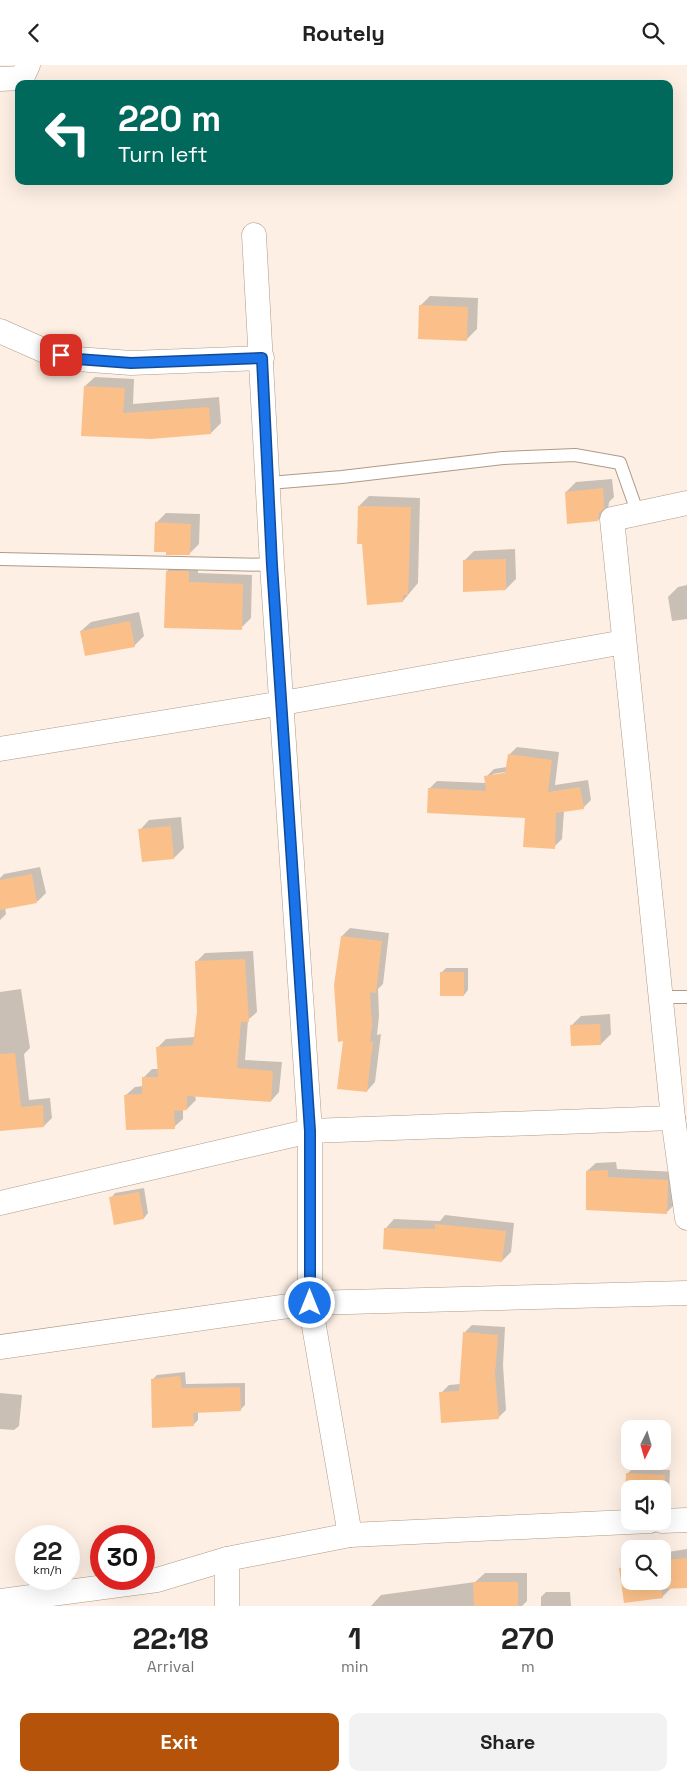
<!DOCTYPE html>
<html lang="en">
<head>
<meta charset="utf-8">
<style>
	:root { --surface:#fff; --page:#f2f2f2; --text:#222; --muted:#767676; --accent:#b45309 }
	body { margin:0; font-family:"Space Grotesk",sans-serif; background:var(--page); color:var(--text); height:100vh; display:flex; flex-direction:column; font-size:19px; white-space:nowrap }
	* { box-sizing:border-box; margin:0 }
	p { font-size:16px; color:var(--muted) }
	.icon { flex:none; width:28px; height:28px; fill:none; stroke:currentColor; stroke-width:2; stroke-linecap:round; stroke-linejoin:round }
	.map { position:relative; height:1541px; overflow:hidden }
	.drawer { display:flex; flex-direction:column; background:var(--surface); flex:1 }
	.drawer>* { flex:none }
	.hud { position:absolute; left:15px; top:15px; width:658px; height:105px; border-radius:10px; box-shadow:0 5px 20px #0002; background:#00695c; color:#fff; overflow:hidden }
	.needle { width:32px; rotate:185deg }
	.buttons { position:absolute; left:621px; top:1355px; display:grid; gap:10px }
	.buttons a { display:grid; place-items:center; width:50px; height:50px; border-radius:10px; background:var(--surface); box-shadow:0 5px 20px #0002; font-size:25px }
	.speed { position:absolute; left:15px; top:1460px; display:flex; gap:10px; font-size:25px; font-weight:700; text-align:center }
	.speed>* { display:grid; place-content:center; width:65px; height:65px; border-radius:50%; background:var(--surface); box-shadow:0 5px 20px #0002; line-height:1 }
	.speed small { font-size:12px; font-weight:400 }
	.speed .limit { border:8px solid #d22; background:#fff; color:#111 }
	.pin { position:absolute; display:grid; place-items:center; width:42px; height:42px; color:#fff; margin:-21px; border-radius:10px; box-shadow:0 2px 8px #0006 }
	.me { position:absolute; width:55px; margin:-28px; rotate:0deg; stroke-linejoin:round; filter:drop-shadow(0 0 4px #0008) }
	.turn { display:flex; align-items:center; gap:18px; height:105px; padding:0 20px; font-size:22px }
	.turn .icon { width:65px; height:65px; stroke-width:2.5 }
	.turn b { display:block; font-size:35px; line-height:42px }
	.eta { display:flex; justify-content:space-evenly; align-items:center; height:85px; text-align:center }
	.eta b { font-size:30px; font-weight:700; line-height:35px }
	.action { display:flex; gap:10px; margin-top:auto; padding:10px 20px }
	.action a { flex:1; height:58px; border-radius:10px; background:var(--accent); color:#fff; font-size:20px; font-weight:700; line-height:58px; text-align:center }
	.action a+a { background:var(--page); color:var(--text) }
	header { display:flex; justify-content:space-between; align-items:center; height:65px; padding:0 20px; background:var(--surface); font-size:22px; font-weight:700 }
	.map>svg:first-child { display:block }
</style>
</head>
<body>
<header><svg class="icon" aria-label="back" viewBox="0 0 24 24"><path d="M15 5l-7 7 7 7"/></svg>Routely<svg class="icon" aria-label="search" viewBox="0 0 24 24"><circle cx="10" cy="10" r="6"/><path d="M15 15l6 6"/></svg></header>
<div class="map">
<svg width="687" height="1541" viewBox="0 0 687 1541">
	<rect width="100%" height="100%" fill="#fdefe3"/>
	<g fill="#0003" fill-rule="evenodd">
		<path d="M430,231L478,233L477,264L467,274L420,241Z"/>
		<path d="M95,312L134,314L133,339L219,332L221,358L211,368L151,373L85,321Z"/>
		<path d="M612,414L614,432L609,437L608,445L598,455L566,427L576,417Z"/>
		<path d="M369,431L420,433L418,518L403,536L359,441Z"/>
		<path d="M166,448L200,449L199,479L189,489L156,458Z"/>
		<path d="M515,484L516,514L506,524L464,496L474,486Z"/>
		<path d="M177,496L198,497V508L252,510L251,553L241,563L167,506Z"/>
		<path d="M687,520V554L672,556L668,532L678,522Z"/>
		<path d="M139,547L144,571L134,581L81,566L91,557Z"/>
		<path d="M517,682L559,687L555,720L588,715L591,735L583,743L564,746L562,774L554,782L526,752L429,724L437,716L486,718V712L494,704L507,702L509,690ZM511,706L493,711V709Z"/>
		<path d="M181,752L184,783L174,793L143,796L140,765L149,755Z"/>
		<path d="M40,802L46,828L38,836L5,842L6,849L0,855V813L4,809Z"/>
		<path d="M350,863L389,868L383,919L378,924L379,951L377,970L381,969L375,1017L367,1026L342,871Z"/>
		<path d="M253,886L257,947L248,955L245,995L282,997L279,1027L271,1036L195,1031L196,1035L187,1044H183V1054L174,1062L126,1030L135,1022L143,1021V1013L152,1004H159L157,983L166,974L195,972L198,947L197,896L205,888Z"/>
		<path d="M446,903H468V925L464,930L441,908Z"/>
		<path d="M21,924L30,983L24,989L29,1035L50,1033L52,1053L44,1061L0,1065V927Z"/>
		<path d="M610,949L611,969L601,979L571,961L581,951Z"/>
		<path d="M616,1097L617,1104L676,1107L675,1139L666,1148L587,1106L596,1098Z"/>
		<path d="M144,1123L148,1148L144,1153L111,1133L115,1128Z"/>
		<path d="M445,1150L514,1158L511,1187L502,1196L386,1163L394,1154L440,1156Z"/>
		<path d="M472,1260L505,1262L503,1300L506,1345L498,1353L441,1328L449,1320L460,1319L464,1268Z"/>
		<path d="M185,1307L186,1319L245,1318V1340L240,1345L198,1346V1355L193,1360L152,1315L157,1310Z"/>
		<path d="M0,1328L22,1330L19,1361L14,1365L0,1364Z"/>
		<path d="M632,1404L670,1405L669,1425L664,1430L662,1424H630V1429L627,1409Z"/>
		<path d="M687,1484V1522H672L662,1532L625,1537L621,1503L630,1494V1516H662V1488Z"/>
		<path d="M485,1508H527V1536L522,1541H371L381,1530L475,1517Z"/>
		<path d="M546,1527H570L571,1541H541V1532Z"/>
	</g>
	<g fill="#fbc089">
		<path d="M419,240L468,242L467,276L418,274Z"/>
		<path d="M84,321L125,323L123,348L209,342L211,369L151,374L81,371Z"/>
		<path d="M603,423L604,443L599,448L598,456L567,459L565,427Z"/>
		<path d="M358,441L411,442L408,530H403V537L367,540L362,479H357Z"/>
		<path d="M155,457L191,459L190,490H166V487H154Z"/>
		<path d="M506,494V525L463,527V495Z"/>
		<path d="M166,506H189V517L243,519L242,565L164,563Z"/>
		<path d="M130,556L135,582L85,591L80,566Z"/>
		<path d="M508,689L552,695L548,727L580,722L584,744L556,748L555,784L523,782L525,753L427,748L428,723L486,726L484,711L505,708Z"/>
		<path d="M171,761L174,794L142,797L138,764Z"/>
		<path d="M32,809L37,838L0,845V815Z"/>
		<path d="M341,871L382,876L376,928L370,927L372,960L370,977L373,976L367,1027L337,1024L343,976L338,977L334,920Z"/>
		<path d="M245,894L249,957H241L237,1003L273,1006L271,1037L187,1031V1045L174,1046L175,1064L126,1065L124,1030L142,1029V1012H158L156,982L193,980L197,947L195,896Z"/>
		<rect x="440" y="907" width="24" height="24"/>
		<path d="M600,959L601,980L571,981L570,960Z"/>
		<path d="M15,988L21,1042L43,1040L44,1062L0,1066V989Z"/>
		<path d="M608,1105V1112L668,1115L667,1149L586,1145V1106Z"/>
		<path d="M139,1127L144,1154L114,1160L109,1132Z"/>
		<path d="M435,1159L506,1166L502,1197L383,1184L384,1163L435,1164Z"/>
		<path d="M463,1267L498,1270L495,1309L499,1354L441,1358L439,1327L459,1326Z"/>
		<path d="M180,1311L182,1323L240,1322L241,1346L193,1348L194,1361L152,1363L151,1314Z"/>
		<path d="M626,1408L665,1410L664,1431H662V1424H630V1430H625Z"/>
		<path d="M687,1493V1523L661,1524L663,1533L624,1538L619,1503L630,1501V1516H662V1495Z"/>
		<path d="M473,1517H518V1541H474Z"/>
	</g>
	<g fill="none" stroke-linecap="round" stroke-linejoin="round">
		<g stroke="#af9a86" stroke-width="14">
			<g id="service">
				<path d="M269,418L342,412L503,393L575,390L620,398L638,449"/>
				<path d="M0,494L272,500"/>
				<path d="M660,932H687"/>
			</g>
		</g>
		<g stroke="#af9a86" stroke-width="25">
			<g id="minor">
				<path d="M0,14L22,13L28,0"/>
				<path d="M254,170L272,500L310,1066V1238L350,1470"/>
				<path d="M0,266L45,286L77,294L131,298L262,293"/>
				<path d="M687,438L612,454L673,1053L687,1153"/>
				<path d="M0,684L283,638L624,577"/>
				<path d="M0,1138L310,1066L673,1053"/>
				<path d="M0,1282L310,1238L687,1228"/>
				<path d="M662,1456L687,1455"/>
				<path d="M0,1536L157,1515L227,1494L350,1470L650,1456"/>
				<path d="M227,1541V1494"/>
			</g>
		</g>
		<use href="#service" stroke="#fff" stroke-width="12"/>
		<use href="#minor" stroke="#fff" stroke-width="24"/>
	</g>
	<g fill="none" stroke-linecap="round" stroke-linejoin="round">
		<g stroke="#114b97" stroke-width="12">
			<path id="route" d="M61,290L77,294L131,298L262,293L272,500L310,1066V1238"/>
		</g>
		<use href="#route" stroke="#1a73e8" stroke-width="9"/>
	</g>
</svg>
<div class="buttons">
<a><svg class="needle" viewBox="-14 -14 28 28"><path d="M0-13l5 13h-10z" fill="#e53935"/><path d="M0 13l5-13h-10z" fill="#767676"/></svg></a>
<a><svg class="icon" aria-label="sound" viewBox="0 0 24 24"><path d="M4 9h4l5-4v14l-5-4H4zM17 9q2 3 0 6"/></svg></a>
<a><svg class="icon" aria-label="search" viewBox="0 0 24 24"><circle cx="10" cy="10" r="6"/><path d="M15 15l6 6"/></svg></a>
</div>
<div class="speed"><div>22<small>km/h</small></div><div class="limit">30</div></div>
<div class="pin" style="left:61px;top:290px;background:#d93025"><svg class="icon" aria-label="arrive" viewBox="0 0 24 24"><path d="M6 21V4h12l-3 4 3 4H6"/></svg></div>
<svg class="me" style="left:310px;top:1238px" viewBox="-20 -20 40 40"><circle r="17" fill="#1a73e8" stroke="#fff" stroke-width="3"/><path d="M0-11L8 9 0 5-8 9z" fill="#fff"/></svg>
<div class="hud">
<div class="turn"><svg class="icon" aria-label="left" viewBox="0 0 24 24"><path d="M17 20v-9H6M10 6l-5 5 5 5"/></svg><div><b>220 m</b>Turn left</div></div>
</div>
</div>
<section class="drawer">
<div class="eta">
<div><b>22:18</b><p>Arrival</p></div>
<div><b>1</b><p>min</p></div>
<div><b>270</b><p>m</p></div>
</div>
<div class="action"><a>Exit</a><a>Share</a></div>
</section>
</body>
</html>
